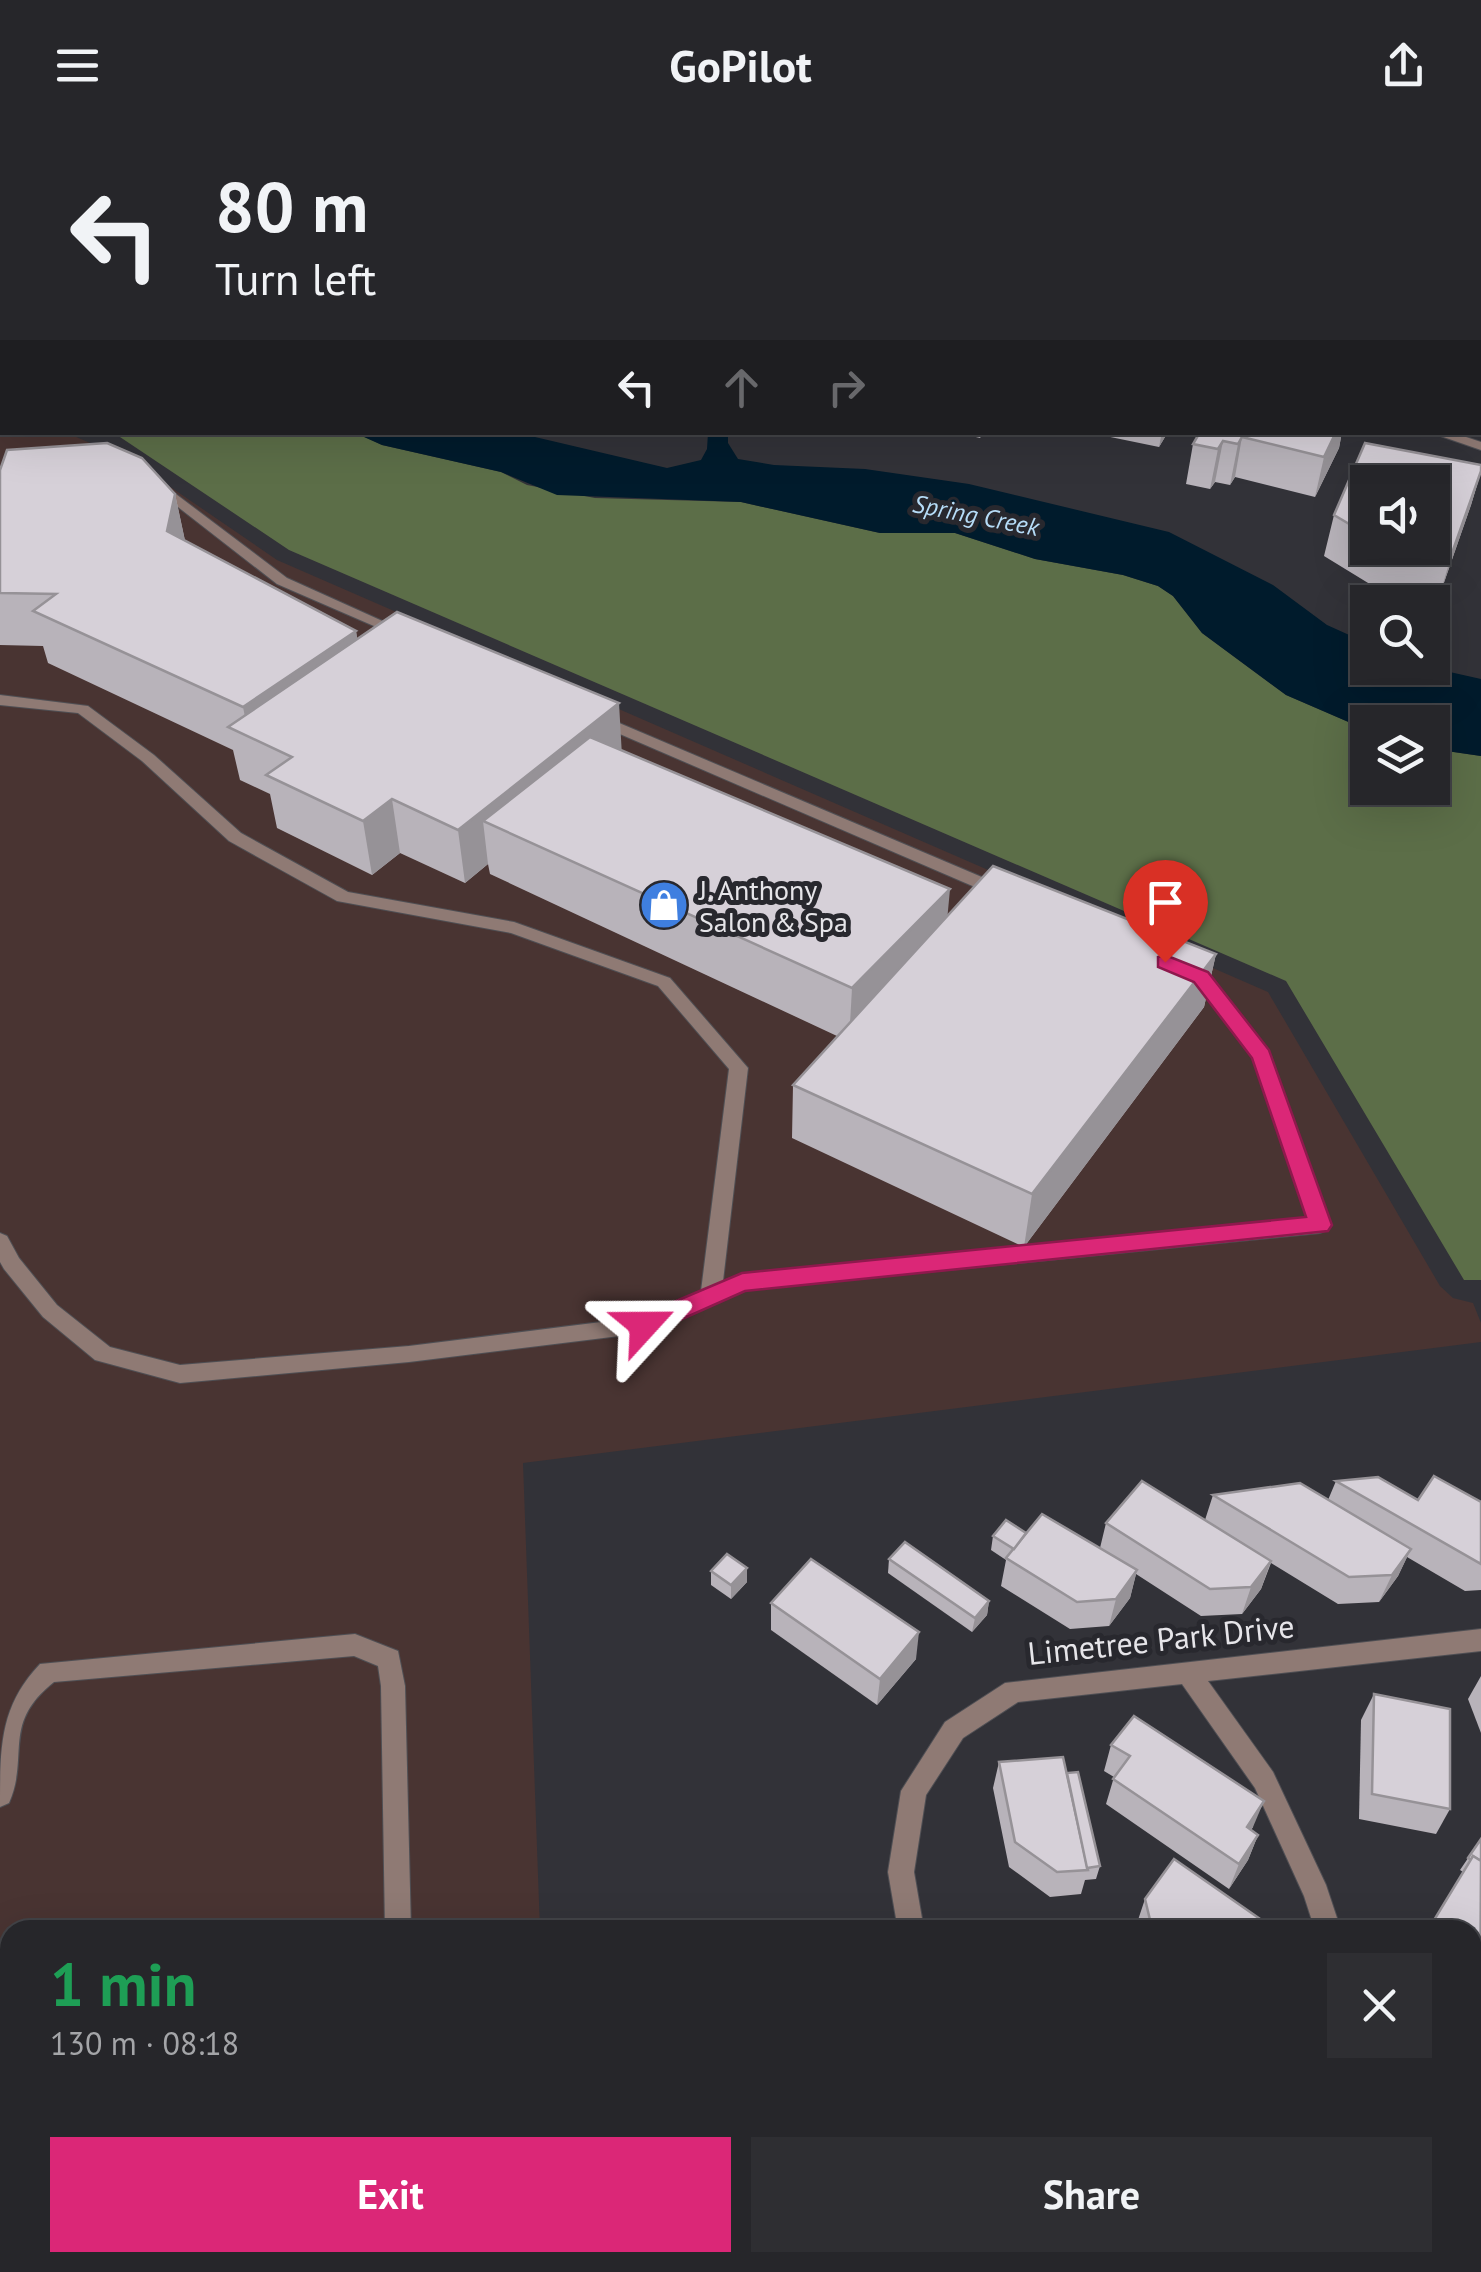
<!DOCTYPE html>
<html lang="en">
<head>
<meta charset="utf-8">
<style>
	:root { --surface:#26262a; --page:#2e2e32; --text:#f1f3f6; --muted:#a4a5a8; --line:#424347; --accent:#db2777 }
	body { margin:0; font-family:"PT Sans",sans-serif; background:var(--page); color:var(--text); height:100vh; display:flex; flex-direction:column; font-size:38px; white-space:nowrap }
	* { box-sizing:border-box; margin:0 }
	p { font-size:32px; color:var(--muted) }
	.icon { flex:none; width:55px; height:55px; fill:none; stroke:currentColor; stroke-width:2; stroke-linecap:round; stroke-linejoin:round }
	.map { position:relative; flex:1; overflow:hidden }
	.drawer { position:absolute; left:0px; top:1790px; width:1482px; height:352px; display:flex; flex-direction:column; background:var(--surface); border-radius:30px 30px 0 0; box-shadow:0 10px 40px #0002,0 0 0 2px var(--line) }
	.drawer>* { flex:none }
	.top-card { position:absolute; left:0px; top:0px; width:1482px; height:305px; box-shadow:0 10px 40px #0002,0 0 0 2px var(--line); background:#26262a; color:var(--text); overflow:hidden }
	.controls { position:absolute; left:1350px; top:335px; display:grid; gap:20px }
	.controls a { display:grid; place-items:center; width:100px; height:100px; border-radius:0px; background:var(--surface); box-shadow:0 10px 40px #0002,0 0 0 2px var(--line); font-size:50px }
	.pin { position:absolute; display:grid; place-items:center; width:85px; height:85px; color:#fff; margin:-102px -42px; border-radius:50% 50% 50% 0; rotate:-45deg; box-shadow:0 0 10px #0007 }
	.pin .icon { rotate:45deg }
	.me { position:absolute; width:110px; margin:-55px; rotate:66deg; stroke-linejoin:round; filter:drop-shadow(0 0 8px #0008) }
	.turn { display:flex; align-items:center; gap:35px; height:210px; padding:0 50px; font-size:45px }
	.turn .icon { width:130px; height:130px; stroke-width:2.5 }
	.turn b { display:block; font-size:70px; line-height:85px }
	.lanes { display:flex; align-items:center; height:95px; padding:0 50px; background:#0003; justify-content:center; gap:50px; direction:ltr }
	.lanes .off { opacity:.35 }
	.round { display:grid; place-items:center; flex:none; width:105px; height:105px; border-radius:0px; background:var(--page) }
	.summary { display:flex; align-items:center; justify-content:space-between; height:170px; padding:0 50px }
	h1 { font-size:60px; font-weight:700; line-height:75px; color:#1e9e55 }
	.button { display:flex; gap:20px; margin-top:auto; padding:20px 50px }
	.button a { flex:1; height:115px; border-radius:0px; background:var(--accent); color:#fff; font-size:40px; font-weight:700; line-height:115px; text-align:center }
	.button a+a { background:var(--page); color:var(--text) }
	header { display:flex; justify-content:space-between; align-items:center; height:130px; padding:0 50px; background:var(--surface); font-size:45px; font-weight:700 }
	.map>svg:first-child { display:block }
</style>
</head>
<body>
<header><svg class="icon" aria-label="menu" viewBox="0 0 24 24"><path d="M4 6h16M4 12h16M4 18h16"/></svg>GoPilot<svg class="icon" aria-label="share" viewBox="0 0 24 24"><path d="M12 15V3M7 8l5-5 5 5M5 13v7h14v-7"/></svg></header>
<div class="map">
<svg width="1481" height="2142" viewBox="0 0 1481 2142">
	<rect width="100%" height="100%" fill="#323238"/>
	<path fill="#493432" d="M0,242L2,302L67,303L134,332L277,430L1268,862L1440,1156L1453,1168L1473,1173L1481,1193V1212L523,1333L540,1800H10V2132H553V2142H0Z"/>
	<path fill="#3c4830" d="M533,0H983L984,2H519Z"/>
	<path fill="#5c6e48" d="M114,303H356L382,315L501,342L527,355L595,368L741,372L880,403H955L1035,429L1123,445L1158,456L1173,466L1202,503L1286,565L1367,600L1368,658H1432L1433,619L1481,626V1150H1464L1286,851L289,420Z"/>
	<path fill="#001b2c" d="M355,303H518L667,338L701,330L707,319L708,303H728V313L738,329L774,335L865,339L969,354L1169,402L1273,455L1327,495L1367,513L1368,538H1432L1481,549V626L1433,619L1432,592H1368L1367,600L1286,565L1202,503L1173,466L1158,456L1123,445L1035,429L955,403H880L741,372L557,365L501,342L382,315Z"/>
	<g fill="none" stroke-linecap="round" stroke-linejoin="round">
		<g stroke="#4f4f54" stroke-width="2">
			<g id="service">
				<path d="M156,349L287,448L409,503L407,506H397L277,454L151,356L149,353Z"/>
				<path d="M0,565L88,576L154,625L241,703L348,762L514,792L670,848L748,938L723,1151L742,1144L1308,1089L1253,928L1195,851L1178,841L1181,837L1187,835L1207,843L1271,926L1330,1095L1327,1100L1320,1103L745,1160L644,1203L409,1232L180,1253L95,1230L43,1187L4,1139L0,1132V1103L7,1106L19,1128L57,1175L110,1217L180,1235L409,1216L641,1187L701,1161L729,939L658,856L511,803L337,771L229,711L142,631L78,583L0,575Z"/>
				<path d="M598,584L1010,759L1013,763L1004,769L998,767L592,592L590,589Z"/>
				<path d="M355,1504L398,1521L405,1556L411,1800H385L381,1556L378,1536L354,1526L54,1552C1,1594 30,1625 9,1673L0,1677C0,1616 0,1576 40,1534Z"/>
				<path d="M10,1920V1948L0,1949V1921Z"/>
			</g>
		</g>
		<g stroke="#4f4f54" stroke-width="2">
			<g id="minor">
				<path d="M1429,302H1451L1481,312V320Z"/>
				<path d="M1481,1499V1521L1208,1551L1273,1642L1326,1755L1341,1800H1315L1304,1766L1255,1658L1182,1554L1018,1572L963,1608L926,1665L914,1742L924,1800H898L888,1742L901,1661L945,1592L1005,1553Z"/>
				<path d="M947,2132H977L979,2142H949Z"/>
				<path d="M1413,2132H1443L1446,2142H1416Z"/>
			</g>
		</g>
		<use href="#service" fill="#8f7a74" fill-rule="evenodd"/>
		<use href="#minor" fill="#8f7a74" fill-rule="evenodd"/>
	</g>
	<g fill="#b8b3ba" fill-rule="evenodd">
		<path d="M359,0H423L418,2H367Z"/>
		<path d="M1068,0H1199V2H1067Z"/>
		<path d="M1366,0H1460L1458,2H1366Z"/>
		<path d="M955,302H984L980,308Z"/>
		<path d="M1086,302H1168L1159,317Z"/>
		<path d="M1200,302H1342L1339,318L1315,367L1235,347L1230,355L1215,352L1210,359L1186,354L1193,314Z"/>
		<path d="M1365,313L1481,335V342L1471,375L1440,464L1411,459L1408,469L1373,456L1324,426L1334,385ZM1368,352H1432V418H1368Z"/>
		<path d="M0,340L175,364L185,411L356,501L357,509L621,620L947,786L1216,824L1204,877L1024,1117L792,1008L793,955L837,906L490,744L488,734L465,753L400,723L372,745L277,698L270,664L240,650L233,620L48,533L43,516L0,515Z"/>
		<path d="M1336,1351L1418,1370L1481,1372V1460L1465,1461L1407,1427L1398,1446L1379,1472L1338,1474L1271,1433L1261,1459L1242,1484L1201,1486L1136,1444L1130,1468L1109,1496L1070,1499L1001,1456L1006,1430L991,1420L993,1406L1026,1403L1100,1418L1106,1393L1205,1390L1213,1365L1328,1370Z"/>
		<path d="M889,1429L989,1471L987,1485L972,1502L888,1443Z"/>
		<path d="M711,1441L747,1452L731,1469L711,1455Z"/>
		<path d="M771,1473L916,1529L877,1575L771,1500Z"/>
		<path d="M1481,1546V1603L1468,1569Z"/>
		<path d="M1374,1564L1450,1679L1436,1704L1359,1689L1361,1590Z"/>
		<path d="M1111,1615L1253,1697L1251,1700L1258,1705L1248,1730L1229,1759L1106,1674L1114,1647L1104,1641Z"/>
		<path d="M999,1632L1067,1643L1100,1736L1096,1749L1085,1750L1081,1764L1050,1767L1009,1737L993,1658Z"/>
		<path d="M1481,1709V1889L1472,1901V1800L1463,1742L1460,1740Z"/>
		<path d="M1145,1769L1276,1800H1138L1137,1793Z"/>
		<path d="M1481,1952V2042L1475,2038L1472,2030V1966Z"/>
		<path d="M1058,2132H1153L1165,2142H1070Z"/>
		<path d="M1215,2132H1371L1378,2142H1217Z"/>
	</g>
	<g fill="#969297">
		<path d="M397,0H423L418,2H397Z"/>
		<path d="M1440,0H1460L1458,2H1440Z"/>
		<path d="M1162,302H1168L1159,317Z"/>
		<path d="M1336,302H1342L1339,318L1315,367L1324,327Z"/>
		<path d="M1242,307L1235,347L1230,355L1238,314Z"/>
		<path d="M1223,311L1215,352L1210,359L1218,319Z"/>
		<path d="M1481,341L1471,375L1440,464L1452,423Z"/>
		<path d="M175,364L186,415L167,401Z"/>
		<path d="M356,501L364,554L249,607L243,577Z"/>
		<path d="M619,573L622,626L483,691L488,734L465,753L458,700Z"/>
		<path d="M392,669L400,723L372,745L363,691Z"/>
		<path d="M950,759L945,813L849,912L852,858Z"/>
		<path d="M1216,824L1204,877L1024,1117L1032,1064Z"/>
		<path d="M1411,1419L1398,1446L1379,1472L1392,1445Z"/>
		<path d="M1271,1431L1261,1459L1242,1484L1251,1457Z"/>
		<path d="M747,1438V1452L731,1469V1455Z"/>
		<path d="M1137,1440L1130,1468L1109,1496L1116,1469Z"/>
		<path d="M989,1471L987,1485L972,1502L975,1488Z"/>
		<path d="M919,1502L916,1529L877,1575L880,1549Z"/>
		<path d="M1264,1671L1253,1697L1236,1722L1247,1697Z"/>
		<path d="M1258,1705L1248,1730L1229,1759L1239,1734Z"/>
	</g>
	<g fill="#d6d0d8" stroke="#969297" stroke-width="2.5">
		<path d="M1068,0H1156L1155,2H1077L1067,1Z"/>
		<path d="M1480,196H1481L1480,234Z"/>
		<path d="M1200,302H1336L1324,327L1242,307L1238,314L1223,311L1218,319L1193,314Z"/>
		<path d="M107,313L142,328L175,364L167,401L356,501L243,577L33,481L56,464L0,463V340L7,320Z"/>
		<path d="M1365,313L1481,335V341L1452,423L1422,418L1419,428L1392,418H1432V352H1368V405L1334,385Z"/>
		<path d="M397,482L619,573L458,700L392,669L363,691L266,645L292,627L228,597Z"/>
		<path d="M590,607L950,759L852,858L483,691Z"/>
		<path d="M993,736L1216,824L1032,1064L793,955Z"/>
		<path d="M1434,1346L1481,1372V1434L1336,1351L1378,1347L1418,1370Z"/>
		<path d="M1142,1351L1271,1431L1251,1457L1210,1459L1106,1393Z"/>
		<path d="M1300,1353L1411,1419L1392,1445L1349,1447L1213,1365Z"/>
		<path d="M1042,1384L1137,1440L1116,1469L1077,1472L1006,1428Z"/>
		<path d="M1006,1390L1026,1403L1014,1419L993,1406Z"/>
		<path d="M905,1412L989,1471L975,1488L889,1429Z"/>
		<path d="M727,1424L747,1438L731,1455L711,1441Z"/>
		<path d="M811,1429L919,1502L880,1549L771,1473Z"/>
		<path d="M1374,1564L1450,1579V1679L1372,1664Z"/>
		<path d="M1134,1586L1264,1671L1247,1697L1258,1705L1239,1734L1113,1649L1130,1626L1111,1615Z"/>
		<path d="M1063,1627L1088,1740L1057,1742L1015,1712L999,1632Z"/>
		<path d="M1078,1642L1100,1736L1087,1738L1067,1643Z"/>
		<path d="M1481,1709V1731L1473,1726L1471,1730L1468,1728Z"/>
		<path d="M1473,1726L1481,1731L1480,1890L1472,1885V1800H1428Z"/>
		<path d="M1174,1729L1276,1800H1159L1151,1794L1145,1769Z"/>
		<path d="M1022,1793L1032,1800H1017Z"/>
		<path d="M1481,1955V2019L1472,1992V1969Z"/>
		<path d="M803,2132H900L901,2142H796Z"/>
		<path d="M1082,2132H1153L1165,2142H1076Z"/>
		<path d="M1230,2132H1371L1380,2139L1378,2142H1242Z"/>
	</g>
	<path fill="#db2777" stroke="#8e194d" stroke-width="2.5" d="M1165,825L1208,842L1269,920L1332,1095L1328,1101L745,1161L653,1202H636L633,1195L636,1188L742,1143L1306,1087L1252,928L1194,852L1158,837V827Z"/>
	<defs>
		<g id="shop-disc" transform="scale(2.5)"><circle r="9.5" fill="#3f7fe0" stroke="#28282e"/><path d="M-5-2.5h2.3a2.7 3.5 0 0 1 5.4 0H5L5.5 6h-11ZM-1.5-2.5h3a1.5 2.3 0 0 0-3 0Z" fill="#fff"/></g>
	</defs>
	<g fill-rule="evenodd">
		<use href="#shop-disc" x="664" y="775"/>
	</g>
	<g text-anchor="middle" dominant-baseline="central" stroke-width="10" stroke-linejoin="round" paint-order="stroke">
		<g font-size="25" font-style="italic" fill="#b6dcf7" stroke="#28282e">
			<text transform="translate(976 385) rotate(11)">Spring Creek</text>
		</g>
		<g font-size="28" fill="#e6e5e9" stroke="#28282e" text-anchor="start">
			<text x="699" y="759">J. Anthony<tspan x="699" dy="32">Salon &amp; Spa</tspan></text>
		</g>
		<g font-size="32" fill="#e6e5e9" stroke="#28282e">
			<text transform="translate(1161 1509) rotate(-6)">Limetree Park Drive</text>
		</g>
	</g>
</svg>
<div class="controls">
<a><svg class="icon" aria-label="sound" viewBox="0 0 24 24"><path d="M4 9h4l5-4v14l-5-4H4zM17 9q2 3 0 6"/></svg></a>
<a><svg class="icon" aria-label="search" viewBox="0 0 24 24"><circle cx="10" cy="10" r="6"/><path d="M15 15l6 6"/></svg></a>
<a><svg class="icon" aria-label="layers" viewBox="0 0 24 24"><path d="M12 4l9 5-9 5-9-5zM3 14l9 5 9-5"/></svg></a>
</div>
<div class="pin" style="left:1165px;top:832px;background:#d93025"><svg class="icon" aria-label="arrive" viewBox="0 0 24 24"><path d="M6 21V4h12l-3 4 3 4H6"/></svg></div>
<svg class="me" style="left:644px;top:1195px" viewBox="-20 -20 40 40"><path d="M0-17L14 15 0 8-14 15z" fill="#db2777" stroke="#fff" stroke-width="4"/></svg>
<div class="top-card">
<div class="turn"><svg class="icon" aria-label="left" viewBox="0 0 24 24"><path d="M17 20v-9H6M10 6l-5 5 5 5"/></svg><div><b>80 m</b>Turn left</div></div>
<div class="lanes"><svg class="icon" aria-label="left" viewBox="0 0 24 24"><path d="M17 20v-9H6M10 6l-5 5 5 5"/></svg><svg class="icon off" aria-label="ahead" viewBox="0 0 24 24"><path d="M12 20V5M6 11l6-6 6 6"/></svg><svg class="icon off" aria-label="right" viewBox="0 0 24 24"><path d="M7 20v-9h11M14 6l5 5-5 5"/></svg></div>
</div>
<section class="drawer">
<div class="summary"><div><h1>1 min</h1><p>130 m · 08:18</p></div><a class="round"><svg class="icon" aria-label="close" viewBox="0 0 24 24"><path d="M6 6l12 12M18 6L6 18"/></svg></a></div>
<div class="button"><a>Exit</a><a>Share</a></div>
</section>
</div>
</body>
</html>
